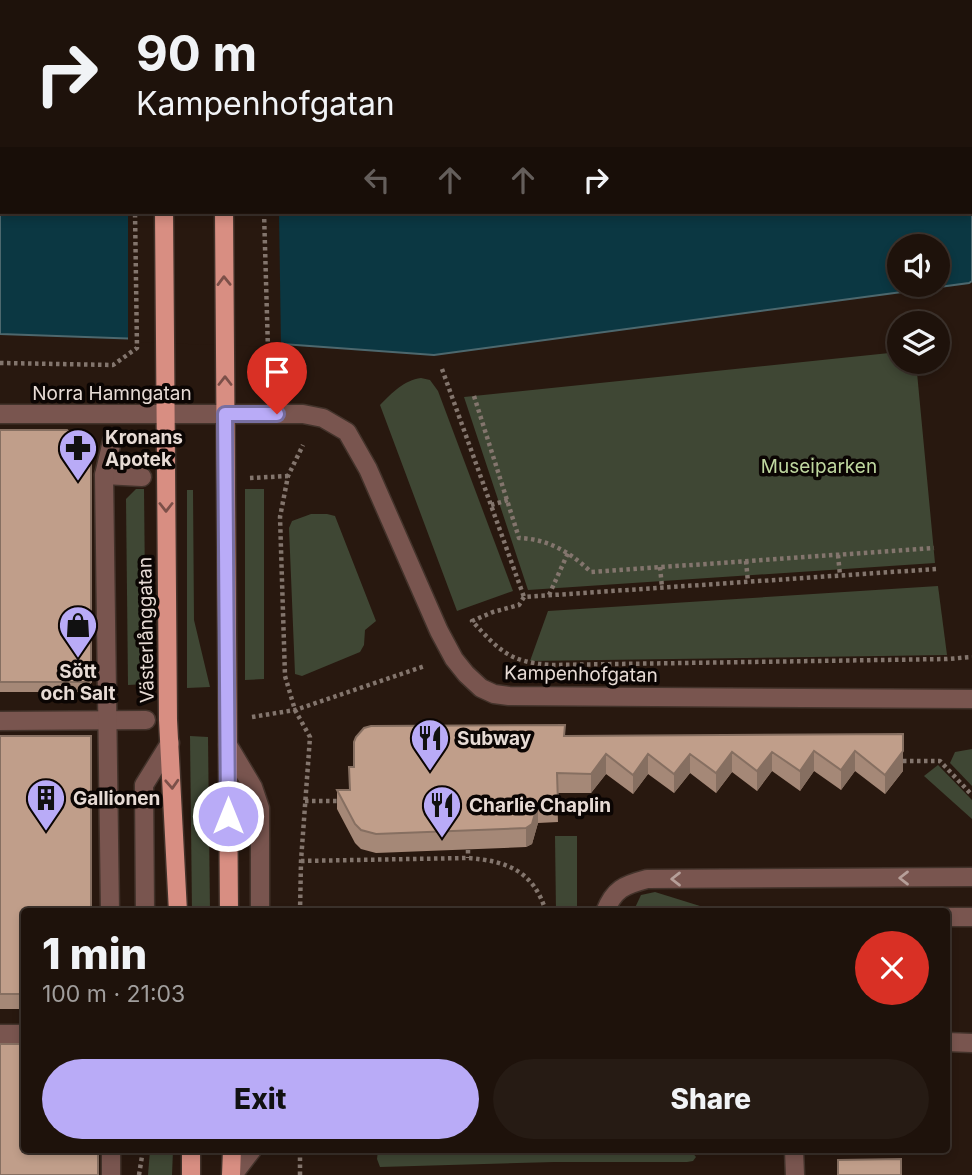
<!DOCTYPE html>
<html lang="en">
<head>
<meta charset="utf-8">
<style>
	:root { --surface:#1e120b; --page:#261b14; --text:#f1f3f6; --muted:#a19e9d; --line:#3c322c; --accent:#b9abf7 }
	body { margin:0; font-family:Inter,sans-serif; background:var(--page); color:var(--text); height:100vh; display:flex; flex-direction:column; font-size:26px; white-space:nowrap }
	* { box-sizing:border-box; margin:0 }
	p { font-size:23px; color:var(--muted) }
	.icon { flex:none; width:38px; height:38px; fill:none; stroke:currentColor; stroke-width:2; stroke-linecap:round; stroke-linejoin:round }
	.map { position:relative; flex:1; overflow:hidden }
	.sheet { position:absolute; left:21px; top:908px; width:929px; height:245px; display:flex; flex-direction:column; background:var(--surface); border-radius:7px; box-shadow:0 4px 10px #0003,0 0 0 2px var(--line) }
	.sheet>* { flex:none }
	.hud { position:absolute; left:0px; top:0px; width:973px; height:214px; box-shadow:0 4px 10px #0003,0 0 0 2px var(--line); background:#1e120b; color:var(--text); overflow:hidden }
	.controls { position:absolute; left:887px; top:234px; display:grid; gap:14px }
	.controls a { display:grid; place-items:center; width:63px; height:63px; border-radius:50%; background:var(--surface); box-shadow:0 4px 10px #0003,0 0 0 2px var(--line); font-size:35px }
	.pin { position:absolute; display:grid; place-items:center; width:60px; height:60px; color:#fff; margin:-72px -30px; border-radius:50% 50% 50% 0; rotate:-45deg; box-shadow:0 0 7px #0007 }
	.pin .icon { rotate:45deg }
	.me { position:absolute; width:77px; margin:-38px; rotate:0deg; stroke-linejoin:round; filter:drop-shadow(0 0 5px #0008) }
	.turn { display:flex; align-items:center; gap:24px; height:147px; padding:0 21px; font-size:32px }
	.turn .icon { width:91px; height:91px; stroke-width:2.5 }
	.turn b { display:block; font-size:49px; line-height:60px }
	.lanes { display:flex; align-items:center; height:66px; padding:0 21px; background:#0003; justify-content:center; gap:35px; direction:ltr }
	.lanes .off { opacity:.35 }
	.round { display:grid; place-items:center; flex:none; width:74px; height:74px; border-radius:37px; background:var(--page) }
	.headline { display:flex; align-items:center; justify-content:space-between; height:119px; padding:0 21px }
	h1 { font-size:42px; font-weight:800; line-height:52px }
	.action { display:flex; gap:14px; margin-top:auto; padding:14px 21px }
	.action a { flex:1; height:80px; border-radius:42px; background:var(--accent); color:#111; font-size:28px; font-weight:800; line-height:80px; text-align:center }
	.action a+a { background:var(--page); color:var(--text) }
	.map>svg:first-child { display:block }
</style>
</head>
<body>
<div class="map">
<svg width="972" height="1175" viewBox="0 0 972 1175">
	<rect width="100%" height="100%" fill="#28180f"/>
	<g fill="#3f4734">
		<path d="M275,0H615L611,2H275Z"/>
		<path d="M899,352L900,362H916L935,563L528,590L464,397Z"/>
		<path d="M421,378L430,380L438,391L513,591L457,611L380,405C392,393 404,380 421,378Z"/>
		<path d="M136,489H144L146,684L128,685L126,499Z"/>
		<path d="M245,489H264V679L245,680Z"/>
		<path d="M187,490H193L194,620L210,687L187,688Z"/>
		<path d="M311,514H327L335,516L376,621L365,630L364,645L360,652L302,676L295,674L289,528L292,521Z"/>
		<path d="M938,586L947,655L530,661L548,611Z"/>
		<path d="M190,736L208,737L210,912H192Z"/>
		<path d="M972,749V786L950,763L955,752Z"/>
		<path d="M938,765L972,800V819L924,776Z"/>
		<path d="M555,836H577V912H556Z"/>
		<path d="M655,892L700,906L704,912H633L641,895Z"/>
		<path d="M150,1150H173L172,1175H148Z"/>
		<path d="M378,1150L687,1151L692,1152L696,1157L693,1161L687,1162H554L380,1167L377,1159Z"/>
	</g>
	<path fill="#0b3742" stroke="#4d686e" stroke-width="2" fill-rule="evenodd" d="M878,0H972V281L969,283L434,355L282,344L0,334V202H2V212H971V2H875ZM900,247H938V285H900Z"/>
	<path fill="#28180f" d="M128,212H279L281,347L128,342Z"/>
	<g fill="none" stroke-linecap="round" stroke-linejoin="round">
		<g stroke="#43332b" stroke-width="21">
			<g id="minor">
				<path d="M0,175H2"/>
				<path d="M0,414H303L323,418L347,432L368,469L439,631L454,659L466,674L481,688L494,694L509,696L972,699"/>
				<path d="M104,475L142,477"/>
				<path d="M0,721L146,720"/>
				<path d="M228,745L253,787L260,808V912"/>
				<path d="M110,912L104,475L112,441"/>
				<path d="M145,912L144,785L170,743"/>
				<path d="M605,912C614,889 624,885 647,879L972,877"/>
				<path d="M947,917H972"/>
				<path d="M0,1034H24"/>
				<path d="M947,1042L972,1043"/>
				<path d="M794,1150L795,1175"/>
				<path d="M111,1175V1150"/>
				<path d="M233,1175L252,1150"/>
			</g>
		</g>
		<g stroke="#43332b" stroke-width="21">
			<g id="major">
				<path d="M164,0V2"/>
				<path d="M222,0V2"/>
				<path d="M164,212L168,720L178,912"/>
				<path d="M224,212L229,912"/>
				<path d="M191,1150V1175"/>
				<path d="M231,1175L232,1150"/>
			</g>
		</g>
		<g stroke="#83756d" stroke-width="4.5" stroke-dasharray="3.5 3.5" stroke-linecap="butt">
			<path d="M104,0V2"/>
			<path d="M261,0V2"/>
			<path d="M367,0L370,2"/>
			<path d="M596,0L597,2"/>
			<path d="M337,2V0"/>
			<path d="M520,2L521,0"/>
			<path d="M753,2L756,0"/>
			<path d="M264,212L268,350L304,365V374"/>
			<path d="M0,363L113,365L137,348L135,212"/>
			<path d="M442,369L524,597"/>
			<path d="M474,396L519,538C548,539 570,552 591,572L934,548"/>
			<path d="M250,478L288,476"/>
			<path d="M491,505L508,500"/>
			<path d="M838,555L840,575"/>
			<path d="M746,561L748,582"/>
			<path d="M660,567L662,587"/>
			<path d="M936,569L524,597L519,605L493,612L472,621C500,651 509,662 551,665L947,659L972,657"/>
			<path d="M549,595L568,553"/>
			<path d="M252,717L295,710L425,666"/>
			<path d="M903,761H940L972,795"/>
			<path d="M305,801H341"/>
			<path d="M468,850V858"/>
			<path d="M301,861L468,858C507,861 534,871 546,912"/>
			<path d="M300,912L301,861L310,737L295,710L285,676L280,517L288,476L303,445"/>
			<path d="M139,1175L143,1150"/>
			<path d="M300,1175V1150"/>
		</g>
		<use href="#minor" stroke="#79554f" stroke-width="18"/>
		<use href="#major" stroke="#d88e82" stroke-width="18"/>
	</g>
	<g fill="#a58877">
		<rect x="0" y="80" width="2" height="79"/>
		<path d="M0,430L91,455V692H0Z"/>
		<path d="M903,734V771L885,794L855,771L841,790L814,771L800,791L772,771L757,791L732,772L716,793L690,773L674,793L648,774L633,794L606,774L591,793H557L558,822L538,823L532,844L526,847L376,853L361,849L355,843L337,809V790H349L354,767V742L564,736Z"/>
		<path d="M0,736L24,912V1009H0Z"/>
	</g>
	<g fill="#866f61">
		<path d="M814,751V771L800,791V771Z"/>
		<path d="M855,751V771L841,790V770Z"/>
		<path d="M903,751V771L885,794V775Z"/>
		<path d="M732,752V772L716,793V773Z"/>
		<path d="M772,752V771L757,791V771Z"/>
		<path d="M606,754V774L591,793V774Z"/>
		<path d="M648,754V774L633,794V775Z"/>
		<path d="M690,754V773L674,793V774Z"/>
		<path d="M538,803V823L532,844L526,847V828Z"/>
	</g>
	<g fill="#c09e8a" stroke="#866f61" stroke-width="2">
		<rect x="16" y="0" width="72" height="2"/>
		<rect x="0" y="80" width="2" height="63"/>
		<path d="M0,430H67L91,455V682H0Z"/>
		<path d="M565,725L564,736L903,734V751L885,775L855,751L841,770L814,751L800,771L772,752L757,771L732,752L716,773L690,754L674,774L648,754L633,775L606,754L591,774L557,773L558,803H538L532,824L526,828L376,834L361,830L355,824L337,790H350L349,767H354V742L356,737L364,728L371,726Z"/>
		<path d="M0,736H91V912H24V994H0Z"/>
		<path d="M0,1044H24V1150H98V1175H0Z"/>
		<path d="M901,1159V1175H838V1160Z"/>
	</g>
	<defs><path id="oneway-chevron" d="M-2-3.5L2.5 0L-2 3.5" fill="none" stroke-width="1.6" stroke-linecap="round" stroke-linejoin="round" transform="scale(1.75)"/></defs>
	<g stroke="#7c5049">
		<use href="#oneway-chevron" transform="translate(224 281) rotate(-91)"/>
		<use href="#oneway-chevron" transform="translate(225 381) rotate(-90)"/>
		<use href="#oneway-chevron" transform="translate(166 507) rotate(90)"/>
		<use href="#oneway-chevron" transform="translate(172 784) rotate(87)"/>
	</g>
	<g stroke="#b69f99">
		<use href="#oneway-chevron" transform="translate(904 878) rotate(180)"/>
		<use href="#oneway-chevron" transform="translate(676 879) rotate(180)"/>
	</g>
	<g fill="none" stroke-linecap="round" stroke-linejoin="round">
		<g stroke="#786fa1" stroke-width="18">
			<path id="route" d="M228,816L225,414H277"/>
		</g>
		<use href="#route" stroke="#b9abf7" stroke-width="12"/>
	</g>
	<defs>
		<g id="pharmacy-pin" transform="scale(2.0125)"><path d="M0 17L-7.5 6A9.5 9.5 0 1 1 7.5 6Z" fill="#b9abf7" stroke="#0b0503"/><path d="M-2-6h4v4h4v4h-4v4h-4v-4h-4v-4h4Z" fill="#111"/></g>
		<g id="shop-pin" transform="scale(2.0125)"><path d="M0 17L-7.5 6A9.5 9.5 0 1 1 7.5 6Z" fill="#b9abf7" stroke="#0b0503"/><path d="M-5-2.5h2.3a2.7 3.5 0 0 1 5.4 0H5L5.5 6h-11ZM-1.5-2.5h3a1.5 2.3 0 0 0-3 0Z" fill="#111"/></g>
		<g id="restaurant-pin" transform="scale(2.0125)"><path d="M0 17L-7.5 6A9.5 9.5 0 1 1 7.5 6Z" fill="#b9abf7" stroke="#0b0503"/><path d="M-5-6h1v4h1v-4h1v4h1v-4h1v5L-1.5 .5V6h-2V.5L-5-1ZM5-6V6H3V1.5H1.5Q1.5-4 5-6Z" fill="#111"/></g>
		<g id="building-pin" transform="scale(2.0125)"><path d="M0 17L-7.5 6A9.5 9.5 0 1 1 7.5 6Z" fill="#b9abf7" stroke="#0b0503"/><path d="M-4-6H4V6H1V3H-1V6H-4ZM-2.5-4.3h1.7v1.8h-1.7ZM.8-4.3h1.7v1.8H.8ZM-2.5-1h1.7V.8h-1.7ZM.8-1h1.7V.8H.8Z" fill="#111"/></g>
	</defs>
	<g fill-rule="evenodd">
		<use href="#pharmacy-pin" x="78" y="448"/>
		<use href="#shop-pin" x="78" y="625"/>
		<use href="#restaurant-pin" x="430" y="738"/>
		<use href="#building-pin" x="46" y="798"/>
		<use href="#restaurant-pin" x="442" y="805"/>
	</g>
	<g text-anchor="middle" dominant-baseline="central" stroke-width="7" stroke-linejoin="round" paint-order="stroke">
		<g font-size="19" fill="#e7dbd5" stroke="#0b0503">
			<text x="112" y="393">Norra Hamngatan</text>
			<text transform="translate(146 630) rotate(-91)">Västerlånggatan</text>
			<text transform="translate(581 674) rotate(1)">Kampenhofgatan</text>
		</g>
		<g font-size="19" font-weight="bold" fill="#e7dbd5" stroke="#0b0503" text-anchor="start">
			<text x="105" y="437">Kronans<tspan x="105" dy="22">Apotek</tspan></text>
			<text x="78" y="671" text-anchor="middle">Sött<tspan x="78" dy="22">och Salt</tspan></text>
			<text x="457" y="738">Subway</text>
			<text x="73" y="798">Gallionen</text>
			<text x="469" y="805">Charlie Chaplin</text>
		</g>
		<g font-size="19" fill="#bfd79f" stroke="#0b0503">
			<text x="819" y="466">Museiparken</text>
		</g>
	</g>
</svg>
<div class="controls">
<a><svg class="icon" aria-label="sound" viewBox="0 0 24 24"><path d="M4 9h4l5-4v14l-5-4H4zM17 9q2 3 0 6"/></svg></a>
<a><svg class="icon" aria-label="layers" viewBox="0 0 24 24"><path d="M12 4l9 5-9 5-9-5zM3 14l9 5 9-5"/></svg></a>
</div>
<div class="pin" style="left:277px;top:414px;background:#d93025"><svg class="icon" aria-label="arrive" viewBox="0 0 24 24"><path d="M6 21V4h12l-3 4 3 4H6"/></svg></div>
<svg class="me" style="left:228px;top:816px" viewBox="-20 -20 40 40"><circle r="17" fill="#b9abf7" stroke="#fff" stroke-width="3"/><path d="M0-11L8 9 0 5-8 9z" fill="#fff"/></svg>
<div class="hud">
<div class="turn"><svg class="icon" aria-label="right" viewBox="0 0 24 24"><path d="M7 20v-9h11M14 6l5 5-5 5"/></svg><div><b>90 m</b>Kampenhofgatan</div></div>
<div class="lanes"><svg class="icon off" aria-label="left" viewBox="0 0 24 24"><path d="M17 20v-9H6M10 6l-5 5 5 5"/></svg><svg class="icon off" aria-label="ahead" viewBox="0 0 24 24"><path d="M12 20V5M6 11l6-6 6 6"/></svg><svg class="icon off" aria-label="ahead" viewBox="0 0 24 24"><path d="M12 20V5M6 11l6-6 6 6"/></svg><svg class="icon" aria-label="right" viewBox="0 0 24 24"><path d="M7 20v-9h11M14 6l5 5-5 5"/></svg></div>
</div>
<section class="sheet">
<div class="headline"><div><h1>1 min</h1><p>100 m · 21:03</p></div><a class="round" style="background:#d93025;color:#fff"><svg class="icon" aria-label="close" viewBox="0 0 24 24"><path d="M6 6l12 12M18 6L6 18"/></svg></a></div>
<div class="action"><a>Exit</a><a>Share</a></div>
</section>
</div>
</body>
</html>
